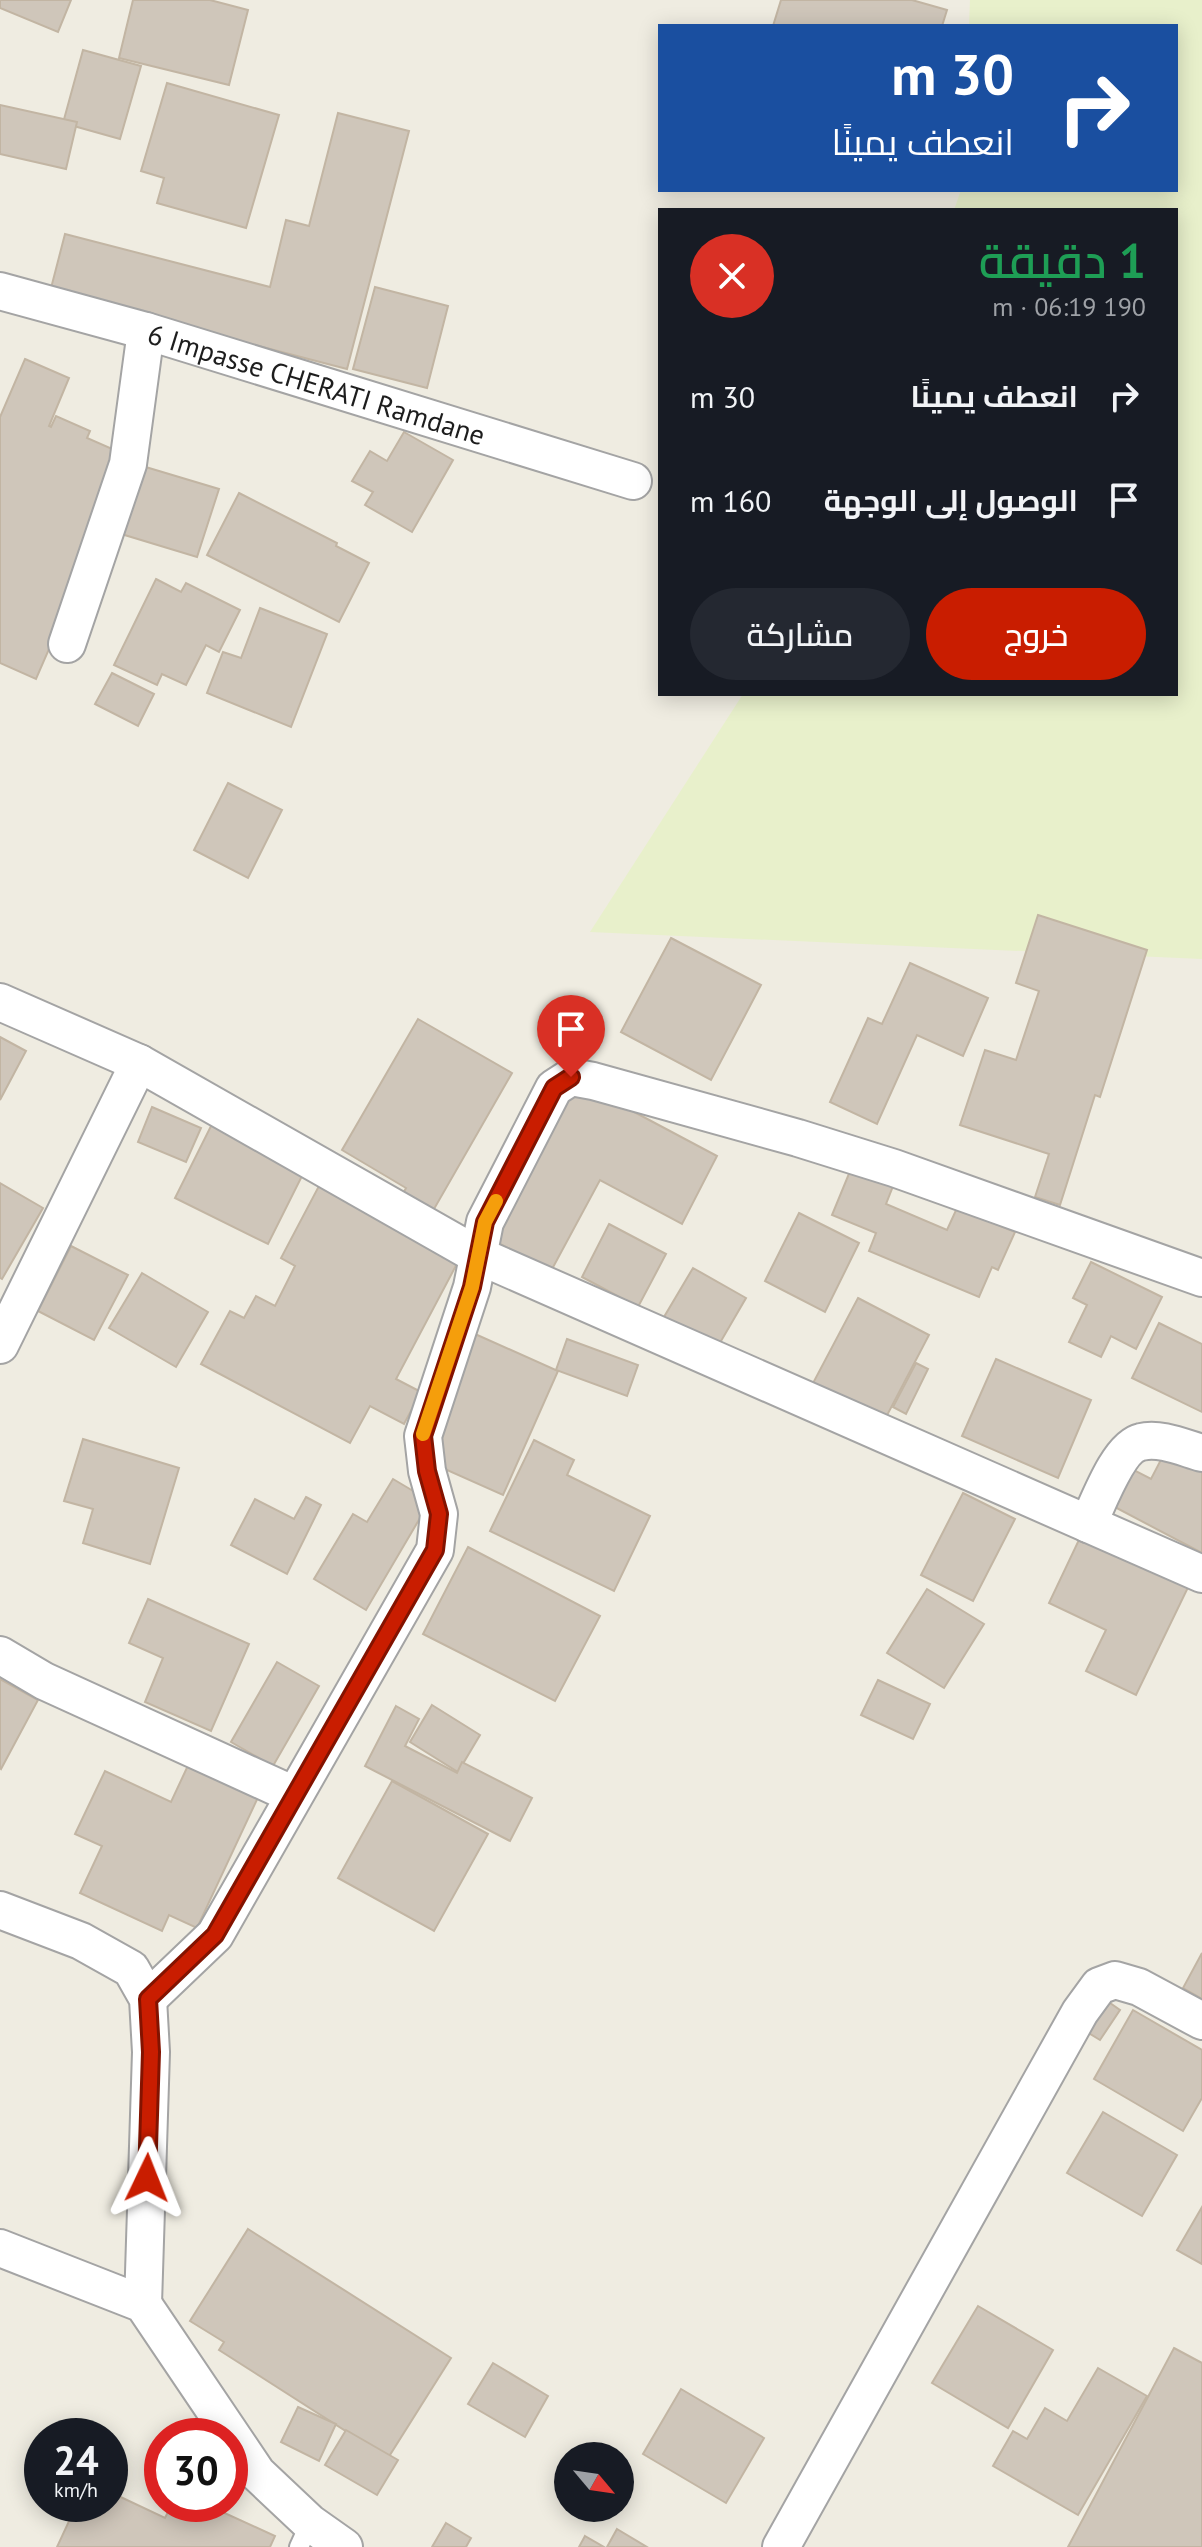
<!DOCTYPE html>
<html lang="ar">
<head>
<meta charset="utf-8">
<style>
	:root { --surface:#171b24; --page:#242831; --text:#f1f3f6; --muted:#9ea1a6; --accent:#c91d00 }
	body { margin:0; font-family:"PT Sans",Cairo,sans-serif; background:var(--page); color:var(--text); direction:rtl; height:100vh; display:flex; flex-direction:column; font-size:30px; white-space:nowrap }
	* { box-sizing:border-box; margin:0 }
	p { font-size:26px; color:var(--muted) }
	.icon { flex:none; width:44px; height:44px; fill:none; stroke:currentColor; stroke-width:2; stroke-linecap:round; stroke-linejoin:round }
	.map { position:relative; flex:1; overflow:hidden; direction:ltr }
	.panel { position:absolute; left:658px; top:208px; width:520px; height:488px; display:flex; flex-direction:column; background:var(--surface); border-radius:0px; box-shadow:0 4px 20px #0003; direction:rtl }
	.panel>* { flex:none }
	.banner { position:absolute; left:658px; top:24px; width:520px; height:168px; border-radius:0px; box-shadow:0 4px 20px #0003; direction:rtl; background:#1a4fa0; color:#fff; overflow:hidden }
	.needle { width:52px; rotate:119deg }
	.fabs { position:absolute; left:554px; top:2442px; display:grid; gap:16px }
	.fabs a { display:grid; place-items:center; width:80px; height:80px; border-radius:50%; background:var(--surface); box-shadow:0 4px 20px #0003; font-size:40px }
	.speed { position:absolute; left:24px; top:2418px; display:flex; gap:16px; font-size:40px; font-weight:700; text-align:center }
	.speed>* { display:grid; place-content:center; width:104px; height:104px; border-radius:50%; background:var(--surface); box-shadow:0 4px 20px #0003; line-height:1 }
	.speed small { font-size:20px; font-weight:400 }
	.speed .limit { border:12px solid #d22; background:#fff; color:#111 }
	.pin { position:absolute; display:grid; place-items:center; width:68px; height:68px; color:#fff; margin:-82px -34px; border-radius:50% 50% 50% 0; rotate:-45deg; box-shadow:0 0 8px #0007 }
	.pin .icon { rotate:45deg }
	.me { position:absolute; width:88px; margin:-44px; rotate:2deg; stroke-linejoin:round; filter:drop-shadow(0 0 6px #0008) }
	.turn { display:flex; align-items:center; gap:28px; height:168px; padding:0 32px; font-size:36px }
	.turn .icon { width:104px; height:104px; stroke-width:2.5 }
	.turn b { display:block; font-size:56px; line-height:68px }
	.round { display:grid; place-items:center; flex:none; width:84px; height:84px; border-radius:42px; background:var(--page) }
	.headline { display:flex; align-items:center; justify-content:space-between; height:136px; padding:0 32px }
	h1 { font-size:48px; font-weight:600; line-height:60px; color:#1e9e55 }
	.cta { display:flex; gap:16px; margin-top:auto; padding:16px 32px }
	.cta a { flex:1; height:92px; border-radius:48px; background:var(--accent); color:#fff; font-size:32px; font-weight:600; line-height:92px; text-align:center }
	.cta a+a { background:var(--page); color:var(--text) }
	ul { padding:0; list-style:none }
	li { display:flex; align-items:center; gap:24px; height:104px; padding:0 32px }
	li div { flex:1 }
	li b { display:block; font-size:30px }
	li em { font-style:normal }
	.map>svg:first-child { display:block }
</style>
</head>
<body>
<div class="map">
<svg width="1202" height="2547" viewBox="0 0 1202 2547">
	<rect width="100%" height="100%" fill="#efece1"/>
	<path fill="#e8f0cb" d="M970,0H1202V959L590,932L743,694H1176V210H954L961,190H1176V26H969Z"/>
	<g fill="#cfc6ba" stroke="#c2b5a3" stroke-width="2">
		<path d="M0,0H71L58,32L0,8Z"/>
		<path d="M133,0H210L248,10L229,85L119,58Z"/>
		<path d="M781,0H912L947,10L942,26H773Z"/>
		<path d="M83,50L141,66L120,139L63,123Z"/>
		<path d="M167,83L279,115L246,228L157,203L164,178L141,171Z"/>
		<path d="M0,105L77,122L66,169L0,154Z"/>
		<path d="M338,113L409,131L347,369L50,292L65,234L270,287L286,220L309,226Z"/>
		<path d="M375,287L448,306L427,388L353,369Z"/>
		<path d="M25,359L69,378L49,426L51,427L56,416L90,431L87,438L126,455L99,534L36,679L0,663V417Z"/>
		<path d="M404,432L453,460L412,532L365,505L373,492L352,481L370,451L387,461Z"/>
		<path d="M139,465L219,489L197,557L118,533Z"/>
		<path d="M239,493L337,543L336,546L369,563L339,622L207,555Z"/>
		<path d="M156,579L181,592L186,583L240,610L219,652L206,645L186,685L162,674L157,685L114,665Z"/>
		<path d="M260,608L327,634L291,727L207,693L223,652L241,658Z"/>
		<path d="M112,673L154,694L138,726L95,704Z"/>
		<path d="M228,783L282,810L248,878L194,850Z"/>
		<path d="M1038,915L1147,950L1100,1097L1095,1095L1060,1205L1035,1197L1049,1154L960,1125L985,1050L1016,1060L1039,991L1016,983Z"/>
		<path d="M671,938L761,985L711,1080L621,1032Z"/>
		<path d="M910,963L988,998L963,1056L917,1035L877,1124L830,1102L868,1018L882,1024Z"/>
		<path d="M418,1019L512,1073L426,1223L396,1206L406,1188L342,1150Z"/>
		<path d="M0,1037L26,1051L0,1100Z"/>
		<path d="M574,1080L717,1156L682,1224L600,1180L551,1271L489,1238Z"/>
		<path d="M152,1107L201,1128L186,1162L138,1142Z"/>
		<path d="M213,1122L306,1168L268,1244L175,1198Z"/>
		<path d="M855,1159L897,1176L886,1204L947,1230L957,1208L1015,1232L998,1270L992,1267L979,1297L869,1251L876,1233L832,1215Z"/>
		<path d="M0,1183L43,1208L2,1279L0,1278Z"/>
		<path d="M320,1184L460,1258L396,1379L421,1392L404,1424L370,1406L350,1443L201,1364L230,1311L244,1318L256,1296L275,1306L295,1266L281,1258Z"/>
		<path d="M799,1213L859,1243L825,1312L765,1281Z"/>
		<path d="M609,1224L666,1254L638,1307L582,1277Z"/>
		<path d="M71,1246L128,1275L94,1340L38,1311Z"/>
		<path d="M1091,1262L1162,1297L1136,1349L1111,1336L1101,1357L1069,1342L1087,1305L1073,1298Z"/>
		<path d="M693,1268L746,1298L717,1348L664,1317Z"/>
		<path d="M142,1273L208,1312L176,1367L109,1328Z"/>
		<path d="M858,1298L929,1335L883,1423L812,1385Z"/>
		<path d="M1159,1323L1202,1344V1412L1132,1378Z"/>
		<path d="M475,1334L558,1371L503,1495L420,1458Z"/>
		<path d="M567,1339L638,1365L627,1396L556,1370Z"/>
		<path d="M996,1359L1091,1400L1058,1478L962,1436Z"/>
		<path d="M916,1363L928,1369L906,1414L893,1407Z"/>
		<path d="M83,1439L179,1468L150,1564L83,1543L93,1509L64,1501Z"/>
		<path d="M534,1440L574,1460L567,1475L650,1516L614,1591L490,1531Z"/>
		<path d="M1166,1450L1202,1469V1553L1111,1505L1130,1468L1151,1479Z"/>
		<path d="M393,1479L430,1501L366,1610L314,1579L353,1514L367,1522Z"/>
		<path d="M963,1493L1015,1519L973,1601L921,1575Z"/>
		<path d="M306,1497L321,1505L287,1574L231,1545L255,1499L294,1519Z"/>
		<path d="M1087,1523L1194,1575L1136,1695L1086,1671L1106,1630L1049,1603Z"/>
		<path d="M468,1547L600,1616L555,1701L423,1634Z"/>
		<path d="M927,1589L984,1624L944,1688L887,1653Z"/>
		<path d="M148,1599L249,1644L211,1731L145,1702L163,1658L129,1643Z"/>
		<path d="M277,1662L319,1686L273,1766L231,1742Z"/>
		<path d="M0,1679L38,1700L1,1769L0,1768Z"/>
		<path d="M878,1680L930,1704L913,1739L861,1715Z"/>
		<path d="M432,1705L480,1735L458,1772L410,1742Z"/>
		<path d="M396,1706L419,1719L405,1746L457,1773L462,1762L532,1798L510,1841L365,1766Z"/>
		<path d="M191,1759L261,1791L197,1928L169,1915L162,1931L80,1893L102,1846L75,1834L105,1771L171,1802Z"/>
		<path d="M392,1781L488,1834L434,1931L338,1878Z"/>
		<path d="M1202,1953V1999L1183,1988Z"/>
		<path d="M1103,1998L1120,2010L1100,2040L1082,2029Z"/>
		<path d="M1133,2010L1202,2050V2098L1183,2131L1094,2079Z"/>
		<path d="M1103,2112L1177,2155L1142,2216L1067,2173Z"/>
		<path d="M1202,2207V2264L1177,2250Z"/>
		<path d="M248,2229L451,2358L388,2458L219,2350L224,2342L190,2321Z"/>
		<path d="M978,2306L1053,2350L1008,2428L932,2383Z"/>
		<path d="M1174,2348L1202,2363V2547H1068Z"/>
		<path d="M493,2363L548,2396L525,2437L468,2404Z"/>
		<path d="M1098,2368L1147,2396L1078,2515L993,2466L1013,2431L1027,2439L1045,2408L1067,2421Z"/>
		<path d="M681,2389L764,2438L726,2503L643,2454Z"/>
		<path d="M298,2407L336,2424L319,2461L281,2442Z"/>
		<path d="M346,2430L398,2460L377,2495L325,2465Z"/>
		<path d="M110,2492L165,2518L172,2504H205L275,2536L270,2547H57L77,2504H110Z"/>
		<path d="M446,2523L471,2538L466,2547H432Z"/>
		<path d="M617,2529L647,2547H607Z"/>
		<path d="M585,2536L604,2547H579Z"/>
	</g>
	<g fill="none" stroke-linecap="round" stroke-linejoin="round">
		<g stroke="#a4a4a4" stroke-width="22">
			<path id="lane" d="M299,2547L310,2523"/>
		</g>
		<g stroke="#a4a4a4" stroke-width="40">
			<g id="street">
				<path id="s1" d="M0,291L146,331L633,481"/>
				<path d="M67,644L128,464L146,331"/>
				<path d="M0,1002L139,1063L477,1255L1202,1574"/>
				<path d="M0,1345L139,1063"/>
				<path d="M1088,1524C1098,1504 1118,1447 1141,1442C1160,1437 1184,1448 1202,1453"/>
				<path d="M0,1655L44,1681L294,1795"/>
				<path d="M0,1910L81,1941L131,1969L148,1999L151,2052L143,2304"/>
				<path d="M148,1999L215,1935L435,1550L439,1514L427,1471L423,1436L472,1287L485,1222L554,1088L571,1077L593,1081L798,1138L894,1168L1202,1278"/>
				<path d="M0,2248L143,2304L257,2473L310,2523L344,2547"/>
				<path d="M781,2547L1080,2012L1099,1986L1115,1980L1139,1987L1202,2021"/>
			</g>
		</g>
		<use href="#lane" stroke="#fff" stroke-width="18"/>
		<use href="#street" stroke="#fff" stroke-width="36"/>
	</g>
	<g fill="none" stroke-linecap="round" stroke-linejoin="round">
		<g stroke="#831300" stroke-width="20">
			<path id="route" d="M147,2178L151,2052L148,1999L215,1935L435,1550L439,1514L427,1471L423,1436L472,1287L485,1222L554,1088L571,1077"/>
		</g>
		<use href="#route" stroke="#c91d00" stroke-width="14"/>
		<path stroke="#f59e0b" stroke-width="14" d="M423,1434L472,1287L485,1222L496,1201"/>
	</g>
	<g text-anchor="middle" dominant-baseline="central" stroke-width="6" stroke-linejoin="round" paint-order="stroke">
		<g font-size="28" fill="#1d1d1d" stroke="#fff">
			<text stroke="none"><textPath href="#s1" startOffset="330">6 Impasse CHERATI Ramdane</textPath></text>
		</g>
	</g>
</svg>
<div class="fabs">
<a><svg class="needle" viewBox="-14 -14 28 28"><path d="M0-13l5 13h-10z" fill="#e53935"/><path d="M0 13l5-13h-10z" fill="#9ea1a6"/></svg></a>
</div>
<div class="speed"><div>24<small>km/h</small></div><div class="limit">30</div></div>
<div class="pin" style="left:571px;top:1077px;background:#d93025"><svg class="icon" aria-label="arrive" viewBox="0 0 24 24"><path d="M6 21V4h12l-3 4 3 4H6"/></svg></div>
<svg class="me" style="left:147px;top:2178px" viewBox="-20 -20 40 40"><path d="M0-17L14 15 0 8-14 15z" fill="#c91d00" stroke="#fff" stroke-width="4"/></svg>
<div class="banner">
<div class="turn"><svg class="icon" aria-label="right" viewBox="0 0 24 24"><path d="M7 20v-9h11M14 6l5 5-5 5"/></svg><div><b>30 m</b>انعطف يمينًا</div></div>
</div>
<section class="panel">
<div class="headline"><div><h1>1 دقيقة</h1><p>190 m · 06:19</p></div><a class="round" style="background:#d93025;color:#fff"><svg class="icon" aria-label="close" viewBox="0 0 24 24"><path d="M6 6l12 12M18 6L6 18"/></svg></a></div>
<ul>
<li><svg class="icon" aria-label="right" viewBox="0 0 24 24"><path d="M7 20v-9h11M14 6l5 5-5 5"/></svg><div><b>انعطف يمينًا</b></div><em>30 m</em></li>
<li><svg class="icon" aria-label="arrive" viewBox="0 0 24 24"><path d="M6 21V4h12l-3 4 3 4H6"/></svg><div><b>الوصول إلى الوجهة</b></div><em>160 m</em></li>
</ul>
<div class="cta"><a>خروج</a><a>مشاركة</a></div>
</section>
</div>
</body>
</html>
